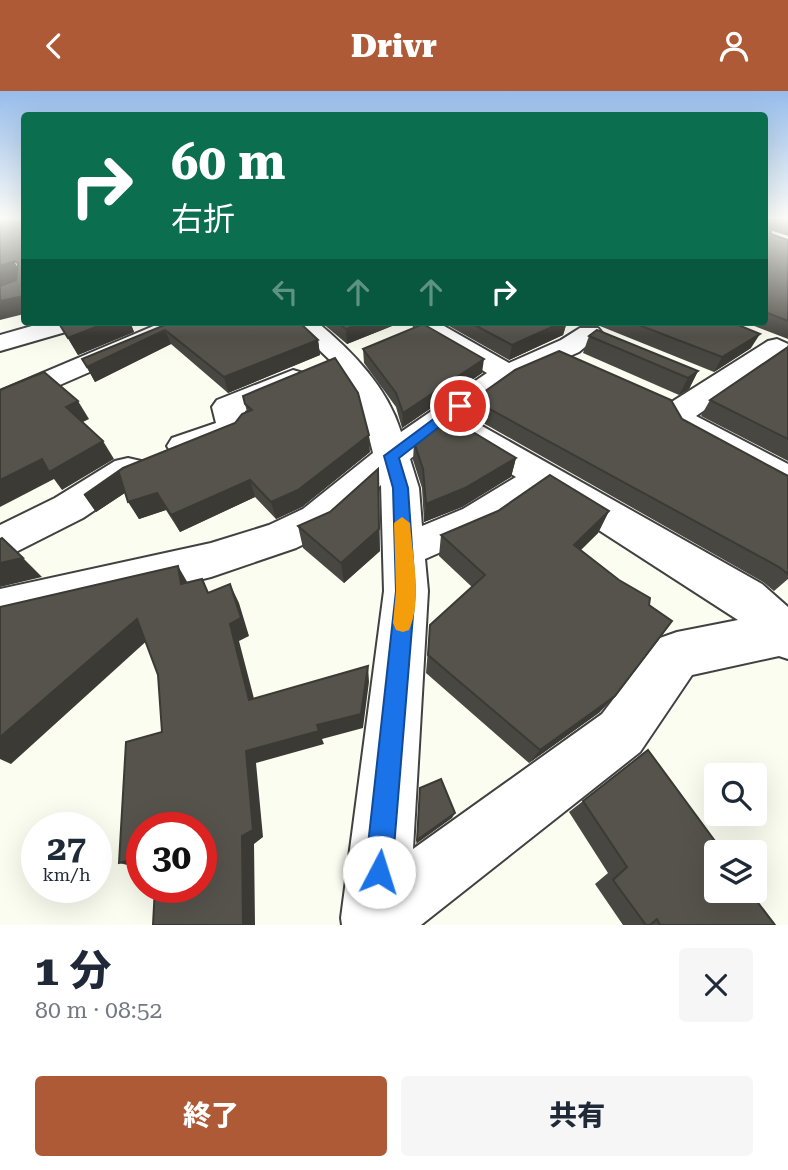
<!DOCTYPE html>
<html lang="ja">
<head>
<meta charset="utf-8">
<style>
	:root { --surface:#fff; --page:#f6f6f7; --text:#1f2937; --muted:#747a83; --accent:#ae5a36 }
	body { margin:0; font-family:"Roboto Serif","Noto Sans JP",serif; background:var(--page); color:var(--text); height:100vh; display:flex; flex-direction:column; font-size:26px; white-space:nowrap }
	* { box-sizing:border-box; margin:0 }
	p { font-size:23px; color:var(--muted) }
	.icon { flex:none; width:38px; height:38px; fill:none; stroke:currentColor; stroke-width:2; stroke-linecap:round; stroke-linejoin:round }
	.map { position:relative; height:834px; overflow:hidden }
	.details { display:flex; flex-direction:column; background:var(--surface); flex:1 }
	.details>* { flex:none }
	.hud { position:absolute; left:21px; top:21px; width:747px; height:214px; border-radius:7px; box-shadow:0 7px 28px #0002; background:#0b6e4f; color:#fff; overflow:hidden }
	.tools { position:absolute; left:704px; top:672px; display:grid; gap:14px }
	.tools a { display:grid; place-items:center; width:63px; height:63px; border-radius:7px; background:var(--surface); box-shadow:0 7px 28px #0002; font-size:35px }
	.speed { position:absolute; left:21px; top:721px; display:flex; gap:14px; font-size:35px; font-weight:700; text-align:center }
	.speed>* { display:grid; place-content:center; width:91px; height:91px; border-radius:50%; background:var(--surface); box-shadow:0 7px 28px #0002; line-height:1 }
	.speed small { font-size:18px; font-weight:400 }
	.speed .limit { border:10px solid #d22; background:#fff; color:#111 }
	.pin { position:absolute; display:grid; place-items:center; width:60px; height:60px; color:#fff; margin:-30px; border:4px solid #fff; border-radius:50%; box-shadow:0 2px 7px #0007 }
	.me { position:absolute; width:77px; margin:-38px; rotate:5deg; stroke-linejoin:round; filter:drop-shadow(0 0 5px #0008) }
	.turn { display:flex; align-items:center; gap:24px; height:147px; padding:0 35px; font-size:32px }
	.turn .icon { width:91px; height:91px; stroke-width:2.5 }
	.turn b { display:block; font-size:49px; line-height:60px }
	.lanes { display:flex; align-items:center; height:66px; padding:0 35px; background:#0003; justify-content:center; gap:35px; direction:ltr }
	.lanes .off { opacity:.35 }
	.round { display:grid; place-items:center; flex:none; width:74px; height:74px; border-radius:7px; background:var(--page) }
	.overview { display:flex; align-items:center; justify-content:space-between; height:119px; padding:0 35px }
	h1 { font-size:42px; font-weight:800; line-height:52px }
	.button { display:flex; gap:14px; margin-top:auto; padding:14px 35px }
	.button a { flex:1; height:80px; border-radius:7px; background:var(--accent); color:#fff; font-size:28px; font-weight:800; line-height:80px; text-align:center }
	.button a+a { background:var(--page); color:var(--text) }
	header { display:flex; justify-content:space-between; align-items:center; height:91px; padding:0 35px; background:var(--accent); color:#fff; font-size:32px; font-weight:800 }
	.map>svg:first-child { display:block }
</style>
</head>
<body>
<header><svg class="icon" aria-label="back" viewBox="0 0 24 24"><path d="M15 5l-7 7 7 7"/></svg>Drivr<svg class="icon" aria-label="person" viewBox="0 0 24 24"><circle cx="12" cy="8" r="4"/><path d="M4 21q1-7 8-7t8 7"/></svg></header>
<div class="map">
<svg width="788" height="834" viewBox="0 0 788 834">
	<rect width="100%" height="100%" fill="#fbfdf1"/>
	<g fill="none" stroke-linecap="round" stroke-linejoin="round">
		<g stroke="#414141" stroke-width="4">
			<g id="minor">
				<path d="M46,231H86L83,236L0,260V244Z"/>
				<path d="M163,231H196L193,236L0,320V300Z"/>
				<path d="M290,231H317C353,261 387,296 401,341L487,282L420,242L412,231H437L509,272L561,249L580,237H598L602,242L579,261L510,292L410,368L419,397L422,435L463,418L516,386L458,349L453,342L458,335L470,331L482,335L762,493L788,516V568L779,565L692,584L640,661L421,834H342L341,827L384,500L381,394L331,440L296,457L211,486L0,538V498L211,452L269,434L303,418L373,362L362,318L333,272ZM543,403L738,529L677,541L660,547L602,623L413,758L428,500L425,468L491,439Z"/>
				<path d="M777,248L788,253L786,262L696,325L788,373V402L775,398L675,341L664,326L670,312L768,250Z"/>
				<path d="M293,279L303,282L308,288L303,294L245,320L248,334C235,354 196,369 172,363L167,355L172,347L216,332L212,316L217,309Z"/>
				<path d="M128,367L141,370L146,379L141,388L83,427L0,469V434L55,407L115,370Z"/>
			</g>
		</g>
		<use href="#minor" fill="#fff" fill-rule="evenodd"/>
	</g>
	<g fill="#494741">
		<path d="M765,128H788V145L770,139L771,143L788,149V248L744,231H765Z"/>
		<path d="M58,231H130L134,241L78,264Z"/>
		<path d="M172,231L318,249L320,264L228,302L171,253L95,291L82,268Z"/>
		<path d="M321,231H402L347,253Z"/>
		<path d="M442,231H567L563,244L509,269Z"/>
		<path d="M590,231H731L751,257L714,281Z"/>
		<path d="M589,245L698,280L689,298L679,304L583,262Z"/>
		<path d="M788,256V370L701,325L710,309Z"/>
		<path d="M363,258L482,282L402,337L396,316L364,272Z"/>
		<path d="M243,305L370,361L302,416L276,428L255,406L180,441L166,419L139,428L125,402L96,421L84,404L235,332L247,321Z"/>
		<path d="M473,309L682,328L788,385V488L774,500L763,491L471,325Z"/>
		<path d="M414,351L516,367L511,386L462,416L424,431L422,397L413,369Z"/>
		<path d="M609,420L598,442L581,459L600,621L529,672L426,582L430,534L472,496L439,465L441,444Z"/>
		<path d="M298,435L380,460L344,492L303,457Z"/>
		<path d="M648,659L716,761L775,834H623L595,793L608,782L569,721Z"/>
	</g>
	<g fill="#3c3a35">
		<path d="M14,170L23,186L0,195V175Z"/>
		<path d="M24,205V223L0,229V210Z"/>
		<path d="M108,231H130L134,241L78,264L68,247Z"/>
		<path d="M365,231H402L347,253L346,238Z"/>
		<path d="M563,231H567L563,244L509,269L512,254Z"/>
		<path d="M165,239L171,253L95,291L87,276Z"/>
		<path d="M760,243L751,257L714,281L722,266Z"/>
		<path d="M318,249L320,264L228,302L224,286Z"/>
		<path d="M484,268L482,282L402,337L403,322Z"/>
		<path d="M698,280L689,298L679,304L688,287Z"/>
		<path d="M78,310L89,328L77,334L66,316Z"/>
		<path d="M369,344L370,361L302,416L276,428L271,411Z"/>
		<path d="M103,350L114,368L62,399L54,388L0,416V389L42,368Z"/>
		<path d="M516,367L511,386L462,416L424,431L426,413Z"/>
		<path d="M119,382L129,399L96,421L84,404Z"/>
		<path d="M250,389L255,406L180,441L171,424Z"/>
		<path d="M379,400L380,460L344,492L341,472Z"/>
		<path d="M157,402L166,419L139,428L128,411Z"/>
		<path d="M609,420L598,442L564,475L574,454Z"/>
		<path d="M23,467L42,486L0,496V472Z"/>
		<path d="M178,475L189,494L181,493Z"/>
		<path d="M230,493L239,512L249,545L239,550L258,623L249,609L230,533Z"/>
		<path d="M137,528L151,546L11,673L0,668V646Z"/>
		<path d="M368,575L369,591L363,637L322,648L324,653L256,672L263,746L254,753L255,834H243L242,745L246,660L317,634Z"/>
		<path d="M615,605L600,621L529,672L540,659Z"/>
		<path d="M455,722L452,727L416,753L417,749Z"/>
		<path d="M142,766V777H140L119,772Z"/>
	</g>
	<g fill="#55534c" stroke="#3c3a35" stroke-width="2">
		<path d="M6,128H24V205L0,210V195L16,189L18,172L14,170L0,175V130Z"/>
		<path d="M765,128H769L771,143L788,149V230L765,221Z"/>
		<path d="M58,231H108L68,247Z"/>
		<path d="M172,231H299L318,249L224,286L165,239L87,276L82,268Z"/>
		<path d="M337,231H365L346,238Z"/>
		<path d="M469,231H563L512,254Z"/>
		<path d="M631,231H731L760,243L722,266Z"/>
		<path d="M423,233L484,268L403,322L396,302L363,258Z"/>
		<path d="M597,239L698,280L688,287L589,245Z"/>
		<path d="M788,256V348L710,309Z"/>
		<path d="M559,260L671,309L682,328L788,385V483L779,476L473,309L515,279Z"/>
		<path d="M335,267L358,302L369,344L298,399L271,411L250,389L171,424L157,402L128,411L119,382L84,404L123,377L235,332L242,323L252,319L245,313L243,305Z"/>
		<path d="M44,281L78,310L66,316L103,350L49,381L42,368L0,389V299Z"/>
		<path d="M448,326L516,367L465,397L426,413L423,378L414,351Z"/>
		<path d="M378,378L379,438L341,472L298,435L330,421Z"/>
		<path d="M550,384L609,420L574,454L619,489L650,507L649,514L672,530L615,605L540,659L428,564L430,534L485,484L441,444L498,420Z"/>
		<path d="M2,447L23,467L0,472V448Z"/>
		<path d="M178,475L181,493L202,488L208,502L230,493L241,527L230,533L249,609L368,575L361,623L317,634L319,640L246,660L253,739L242,745L243,834H153L155,796H201V737H142V766L119,772L126,651L162,641L158,584L137,528L0,646V516Z"/>
		<path d="M648,659L723,761H716V800H749L775,834H660L657,828L650,834H646L613,789L627,776L583,710Z"/>
		<path d="M441,688L455,722L417,749L420,697Z"/>
	</g>
	<linearGradient id="sky" x2="0" y2="1"><stop stop-color="#96bceb"/><stop offset="0.52" stop-color="#fdfef9"/><stop offset="1" stop-color="#fdfef9" stop-opacity="0"/></linearGradient>
	<rect width="788" height="245" fill="url(#sky)"/>
	<path fill="#1a73e8" stroke="#114b97" stroke-width="2" d="M455,312L466,315L399,367L408,397L415,500L392,781L388,790L379,794L369,790L365,781L396,500L393,397L384,365Z"/>
	<path fill="#f59e0b" d="M402,426L410,432C412,464 423,509 409,539L403,541L396,539L393,532L396,500L394,432Z"/>
</svg>
<div class="tools">
<a><svg class="icon" aria-label="search" viewBox="0 0 24 24"><circle cx="10" cy="10" r="6"/><path d="M15 15l6 6"/></svg></a>
<a><svg class="icon" aria-label="layers" viewBox="0 0 24 24"><path d="M12 4l9 5-9 5-9-5zM3 14l9 5 9-5"/></svg></a>
</div>
<div class="speed"><div>27<small>km/h</small></div><div class="limit">30</div></div>
<div class="pin" style="left:460px;top:315px;background:#d93025"><svg class="icon" aria-label="arrive" viewBox="0 0 24 24"><path d="M6 21V4h12l-3 4 3 4H6"/></svg></div>
<svg class="me" style="left:379px;top:781px" viewBox="-20 -20 40 40"><circle r="19" fill="#fff"/><path d="M0-13L10 11 0 6-10 11z" fill="#1a73e8"/></svg>
<div class="hud">
<div class="turn"><svg class="icon" aria-label="right" viewBox="0 0 24 24"><path d="M7 20v-9h11M14 6l5 5-5 5"/></svg><div><b>60 m</b>右折</div></div>
<div class="lanes"><svg class="icon off" aria-label="left" viewBox="0 0 24 24"><path d="M17 20v-9H6M10 6l-5 5 5 5"/></svg><svg class="icon off" aria-label="ahead" viewBox="0 0 24 24"><path d="M12 20V5M6 11l6-6 6 6"/></svg><svg class="icon off" aria-label="ahead" viewBox="0 0 24 24"><path d="M12 20V5M6 11l6-6 6 6"/></svg><svg class="icon" aria-label="right" viewBox="0 0 24 24"><path d="M7 20v-9h11M14 6l5 5-5 5"/></svg></div>
</div>
</div>
<section class="details">
<div class="overview"><div><h1>1 分</h1><p>80 m · 08:52</p></div><a class="round"><svg class="icon" aria-label="close" viewBox="0 0 24 24"><path d="M6 6l12 12M18 6L6 18"/></svg></a></div>
<div class="button"><a>終了</a><a>共有</a></div>
</section>
</body>
</html>
